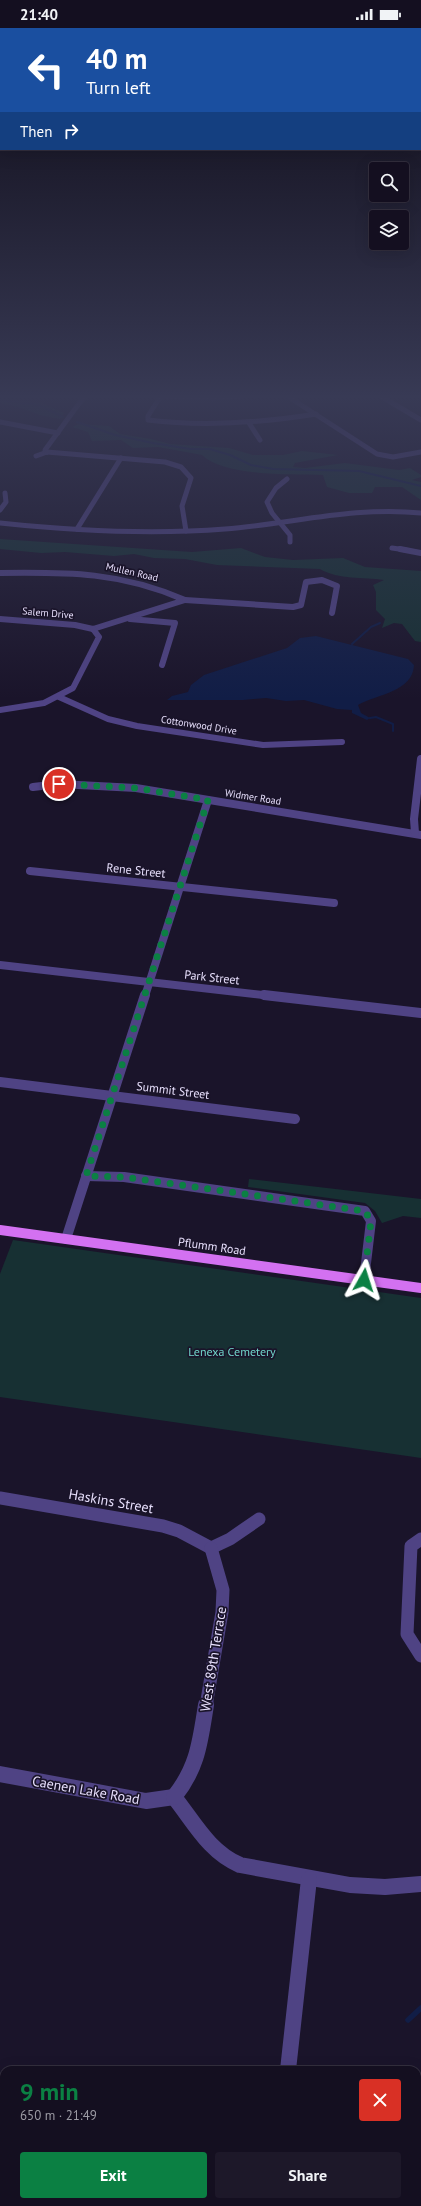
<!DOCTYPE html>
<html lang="en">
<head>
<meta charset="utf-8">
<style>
	:root { --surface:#140f20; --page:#1d1829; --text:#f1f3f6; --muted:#9d9ca5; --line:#332f3e; --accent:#0b8043 }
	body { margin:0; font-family:"PT Sans",sans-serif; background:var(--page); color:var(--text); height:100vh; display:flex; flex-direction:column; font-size:15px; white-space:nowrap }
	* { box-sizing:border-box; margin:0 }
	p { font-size:13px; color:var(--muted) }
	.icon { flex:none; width:22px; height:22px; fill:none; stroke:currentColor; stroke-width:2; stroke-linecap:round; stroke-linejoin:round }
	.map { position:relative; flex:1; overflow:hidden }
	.panel { position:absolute; left:0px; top:2038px; width:421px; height:140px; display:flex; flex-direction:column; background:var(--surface); border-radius:12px 12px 0 0; box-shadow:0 4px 16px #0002,0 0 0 1px var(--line) }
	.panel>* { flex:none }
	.hud { position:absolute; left:0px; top:0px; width:421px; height:122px; box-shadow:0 4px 16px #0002,0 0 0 1px var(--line); background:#1a4fa0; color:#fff; overflow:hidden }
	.controls { position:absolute; left:369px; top:134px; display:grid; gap:8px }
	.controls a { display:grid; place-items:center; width:40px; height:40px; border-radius:4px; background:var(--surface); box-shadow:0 4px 16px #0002,0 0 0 1px var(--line); font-size:20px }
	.pin { position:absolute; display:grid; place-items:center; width:34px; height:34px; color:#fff; margin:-17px; border:2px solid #fff; border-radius:50%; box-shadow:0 1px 4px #0007 }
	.me { position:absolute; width:44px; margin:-22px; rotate:6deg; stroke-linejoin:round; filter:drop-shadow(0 0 3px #0008) }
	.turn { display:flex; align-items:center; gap:14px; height:84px; padding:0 20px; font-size:18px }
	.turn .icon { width:52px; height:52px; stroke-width:2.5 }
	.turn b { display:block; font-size:28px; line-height:34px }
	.then { display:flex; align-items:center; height:38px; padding:0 20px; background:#0003; gap:8px; font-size:15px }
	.round { display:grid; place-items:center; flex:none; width:42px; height:42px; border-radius:4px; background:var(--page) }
	.headline { display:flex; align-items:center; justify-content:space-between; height:68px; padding:0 20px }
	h1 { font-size:24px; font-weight:800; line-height:30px; color:var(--accent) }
	.cta { display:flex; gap:8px; margin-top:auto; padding:8px 20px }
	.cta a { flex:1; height:46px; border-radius:4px; background:var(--accent); color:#fff; font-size:16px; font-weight:800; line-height:46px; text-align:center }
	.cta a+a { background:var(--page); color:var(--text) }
	.status { display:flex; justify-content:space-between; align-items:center; height:28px; padding:0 20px; background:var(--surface); direction:ltr }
	.status svg { height:11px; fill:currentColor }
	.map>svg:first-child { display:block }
</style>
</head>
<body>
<div class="status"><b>21:40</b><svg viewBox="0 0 49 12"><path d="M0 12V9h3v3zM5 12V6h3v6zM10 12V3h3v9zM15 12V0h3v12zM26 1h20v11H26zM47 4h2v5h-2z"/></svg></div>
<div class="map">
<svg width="421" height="2178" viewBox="0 0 421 2178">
	<rect width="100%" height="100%" fill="#1a142a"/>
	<g fill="#173033">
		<path d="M0,370L42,375L64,385L60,391L40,387L18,379L0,375Z"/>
		<path d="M79,396L109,398L120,406L151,411L170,416L229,420L253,427H283L302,423L338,427L295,435L293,439L305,440L345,435L399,442L410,440L421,447V449L412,452L421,454V472L402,459H375L372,465H349L327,459L323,447C292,446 225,449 202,427L158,419L133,420L121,412L92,413L88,404L72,399Z"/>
		<path d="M0,511L192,524L241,520L265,529L293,532L343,530L365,539L421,543V614L415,613L402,596L394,595L382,600L385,591L376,582V564L373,557L384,552C363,549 339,552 320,541L217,537L185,531L154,530L134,526L114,528L65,524L41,525L0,521Z"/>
		<path d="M249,1151L421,1171V1190L403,1188L382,1195L375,1183L365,1175L248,1159Z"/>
		<path d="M13,1212L421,1270V1430L0,1369V1246Z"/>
	</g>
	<path fill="#111d46" d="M316,608L408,631L414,637C413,664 377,666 358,677L361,685L370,690L367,692L352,685V682L337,681L304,672L286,673L266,670L243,672H167L172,668L188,664L191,657L204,647L287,620L300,610Z"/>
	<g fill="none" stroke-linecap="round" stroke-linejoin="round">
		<g stroke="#111d46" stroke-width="2">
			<path d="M0,372L39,377L63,389"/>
			<path d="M77,394L115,407L153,415L190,421H210L230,427L251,437L273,441L359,443L421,458"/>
			<path d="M352,616L371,599L380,595"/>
			<path d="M370,690L376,689L393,696V703"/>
		</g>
		<g stroke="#111d46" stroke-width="5.5">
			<path d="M408,1992L421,1980"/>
			<path d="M230,2174V2178"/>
		</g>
		<g stroke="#4f4384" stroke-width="5">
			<path d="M113,366L213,370L272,366"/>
			<path d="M162,366L148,388V392C205,399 260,395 316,386"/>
			<path d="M284,366L377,426L393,429L421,424"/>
			<path d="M377,366L421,392"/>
			<path d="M0,394L58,405"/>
			<path d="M249,395L260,412"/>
			<path d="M47,424L165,434L181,439L191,450L182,478L186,503"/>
			<path d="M47,424L45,422L86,366"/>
			<path d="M36,428L47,424"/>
			<path d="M287,451L276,460L267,474L272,485L290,507V514"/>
			<path d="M0,482L6,474L5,465"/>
			<path d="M0,495C75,503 150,507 225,501C291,496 354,478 421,485"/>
			<path d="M77,501L121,430"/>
			<path d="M392,520L406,522"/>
		</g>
		<g stroke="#4f4384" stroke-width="6">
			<path d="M400,521L421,525"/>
			<path d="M0,545C69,544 121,544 185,572L93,601"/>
			<path d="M185,572L293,579L301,577L306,554L322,552L337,558L332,585"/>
			<path d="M0,591L75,597L93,601"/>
			<path d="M130,591L175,595L162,637"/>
			<path d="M59,669L108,691L137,698L263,717L342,714"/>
			<path d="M0,682L44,675L73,660L99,609L93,601"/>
		</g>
		<g stroke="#4f4384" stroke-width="8">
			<path d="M33,759L59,756L136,760L421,807"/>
			<path d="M415,805L414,791L421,731"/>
			<path d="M30,843L334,875"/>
			<path d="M0,937L272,968"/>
			<path d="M145,968L208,772"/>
		</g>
		<g stroke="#4f4384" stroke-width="10">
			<path d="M264,967L421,985"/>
			<path d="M0,1054L295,1091"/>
			<path d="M86,1148L124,1149L365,1183L371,1193L364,1252"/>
			<path d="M66,1211L145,967"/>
		</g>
		<g stroke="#4f4384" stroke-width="13">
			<path d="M0,1470L163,1498L179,1503L211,1520"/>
			<path d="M421,1511L411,1518L407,1606L421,1628"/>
			<path d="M211,1520L230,1511L259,1491"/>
			<path d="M206,1678L222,1584L223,1562L211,1520"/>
		</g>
		<g stroke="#4f4384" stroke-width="16">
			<path d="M0,1746L146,1773L174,1769"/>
			<path d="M174,1769C194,1794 209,1824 240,1837L350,1857L385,1859L421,1856"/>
			<path d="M174,1769C198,1739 200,1714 206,1677"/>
			<path d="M288,2042L309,1851"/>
			<path d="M0,2098H4"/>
			<path d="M417,2138L421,2139"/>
			<path d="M274,2174V2178"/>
			<path d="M413,2174V2178"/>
		</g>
		<path stroke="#d371f1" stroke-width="10" d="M0,1202L421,1260"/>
	</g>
	<linearGradient id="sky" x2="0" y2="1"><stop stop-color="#0e0b17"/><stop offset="0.55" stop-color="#383a55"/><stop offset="1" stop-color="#383a55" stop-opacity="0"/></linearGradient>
	<rect width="421" height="671" fill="url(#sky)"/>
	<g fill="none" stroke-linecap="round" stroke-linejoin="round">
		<path stroke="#0b8043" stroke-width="7" stroke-dasharray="0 12.6" d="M59,756L136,760L208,772L86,1148L124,1149L365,1183L371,1193L364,1252"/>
	</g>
	<g text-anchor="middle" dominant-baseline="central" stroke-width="3.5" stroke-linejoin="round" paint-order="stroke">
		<g font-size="10" fill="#e7dffc" stroke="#1a142a">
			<text transform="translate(132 544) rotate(13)">Mullen Road</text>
			<text transform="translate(48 585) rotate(5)">Salem Drive</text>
			<text transform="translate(199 697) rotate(9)">Cottonwood Drive</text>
			<text transform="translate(253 769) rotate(9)">Widmer Road</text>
		</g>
		<g font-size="12" fill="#e7dffc" stroke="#1a142a">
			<text transform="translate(136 842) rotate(6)">Rene Street</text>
			<text transform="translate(212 949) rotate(6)">Park Street</text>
			<text transform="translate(173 1062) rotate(7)">Summit Street</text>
			<text transform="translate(212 1218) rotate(8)">Pflumm Road</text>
		</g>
		<g font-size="12" fill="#71d6cb" stroke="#1a142a">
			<text x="232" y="1323">Lenexa Cemetery</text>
		</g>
		<g font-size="14" fill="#e7dffc" stroke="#1a142a">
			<text transform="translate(111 1473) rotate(10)">Haskins Street</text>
			<text transform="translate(213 1631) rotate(-81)">West 89th Terrace</text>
			<text transform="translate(86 1762) rotate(10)">Caenen Lake Road</text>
		</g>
	</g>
</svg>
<div class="controls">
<a><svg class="icon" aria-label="search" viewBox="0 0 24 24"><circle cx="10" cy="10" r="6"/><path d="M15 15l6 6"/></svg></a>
<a><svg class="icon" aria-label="layers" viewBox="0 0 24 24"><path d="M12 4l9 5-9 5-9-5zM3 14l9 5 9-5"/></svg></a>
</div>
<div class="pin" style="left:59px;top:756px;background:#d93025"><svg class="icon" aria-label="arrive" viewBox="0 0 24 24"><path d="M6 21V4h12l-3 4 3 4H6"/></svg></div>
<svg class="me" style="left:364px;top:1252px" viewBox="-20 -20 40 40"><path d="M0-17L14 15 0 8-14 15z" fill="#0b8043" stroke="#fff" stroke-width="4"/></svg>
<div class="hud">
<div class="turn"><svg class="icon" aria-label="left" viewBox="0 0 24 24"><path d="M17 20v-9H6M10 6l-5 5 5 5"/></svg><div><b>40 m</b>Turn left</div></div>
<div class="then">Then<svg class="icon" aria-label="right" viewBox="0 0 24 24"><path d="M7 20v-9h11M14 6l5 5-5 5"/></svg></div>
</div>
<section class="panel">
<div class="headline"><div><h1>9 min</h1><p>650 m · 21:49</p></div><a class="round" style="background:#d93025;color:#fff"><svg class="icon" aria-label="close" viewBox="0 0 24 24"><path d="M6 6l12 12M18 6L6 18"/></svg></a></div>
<div class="cta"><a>Exit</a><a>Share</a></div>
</section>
</div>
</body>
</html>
